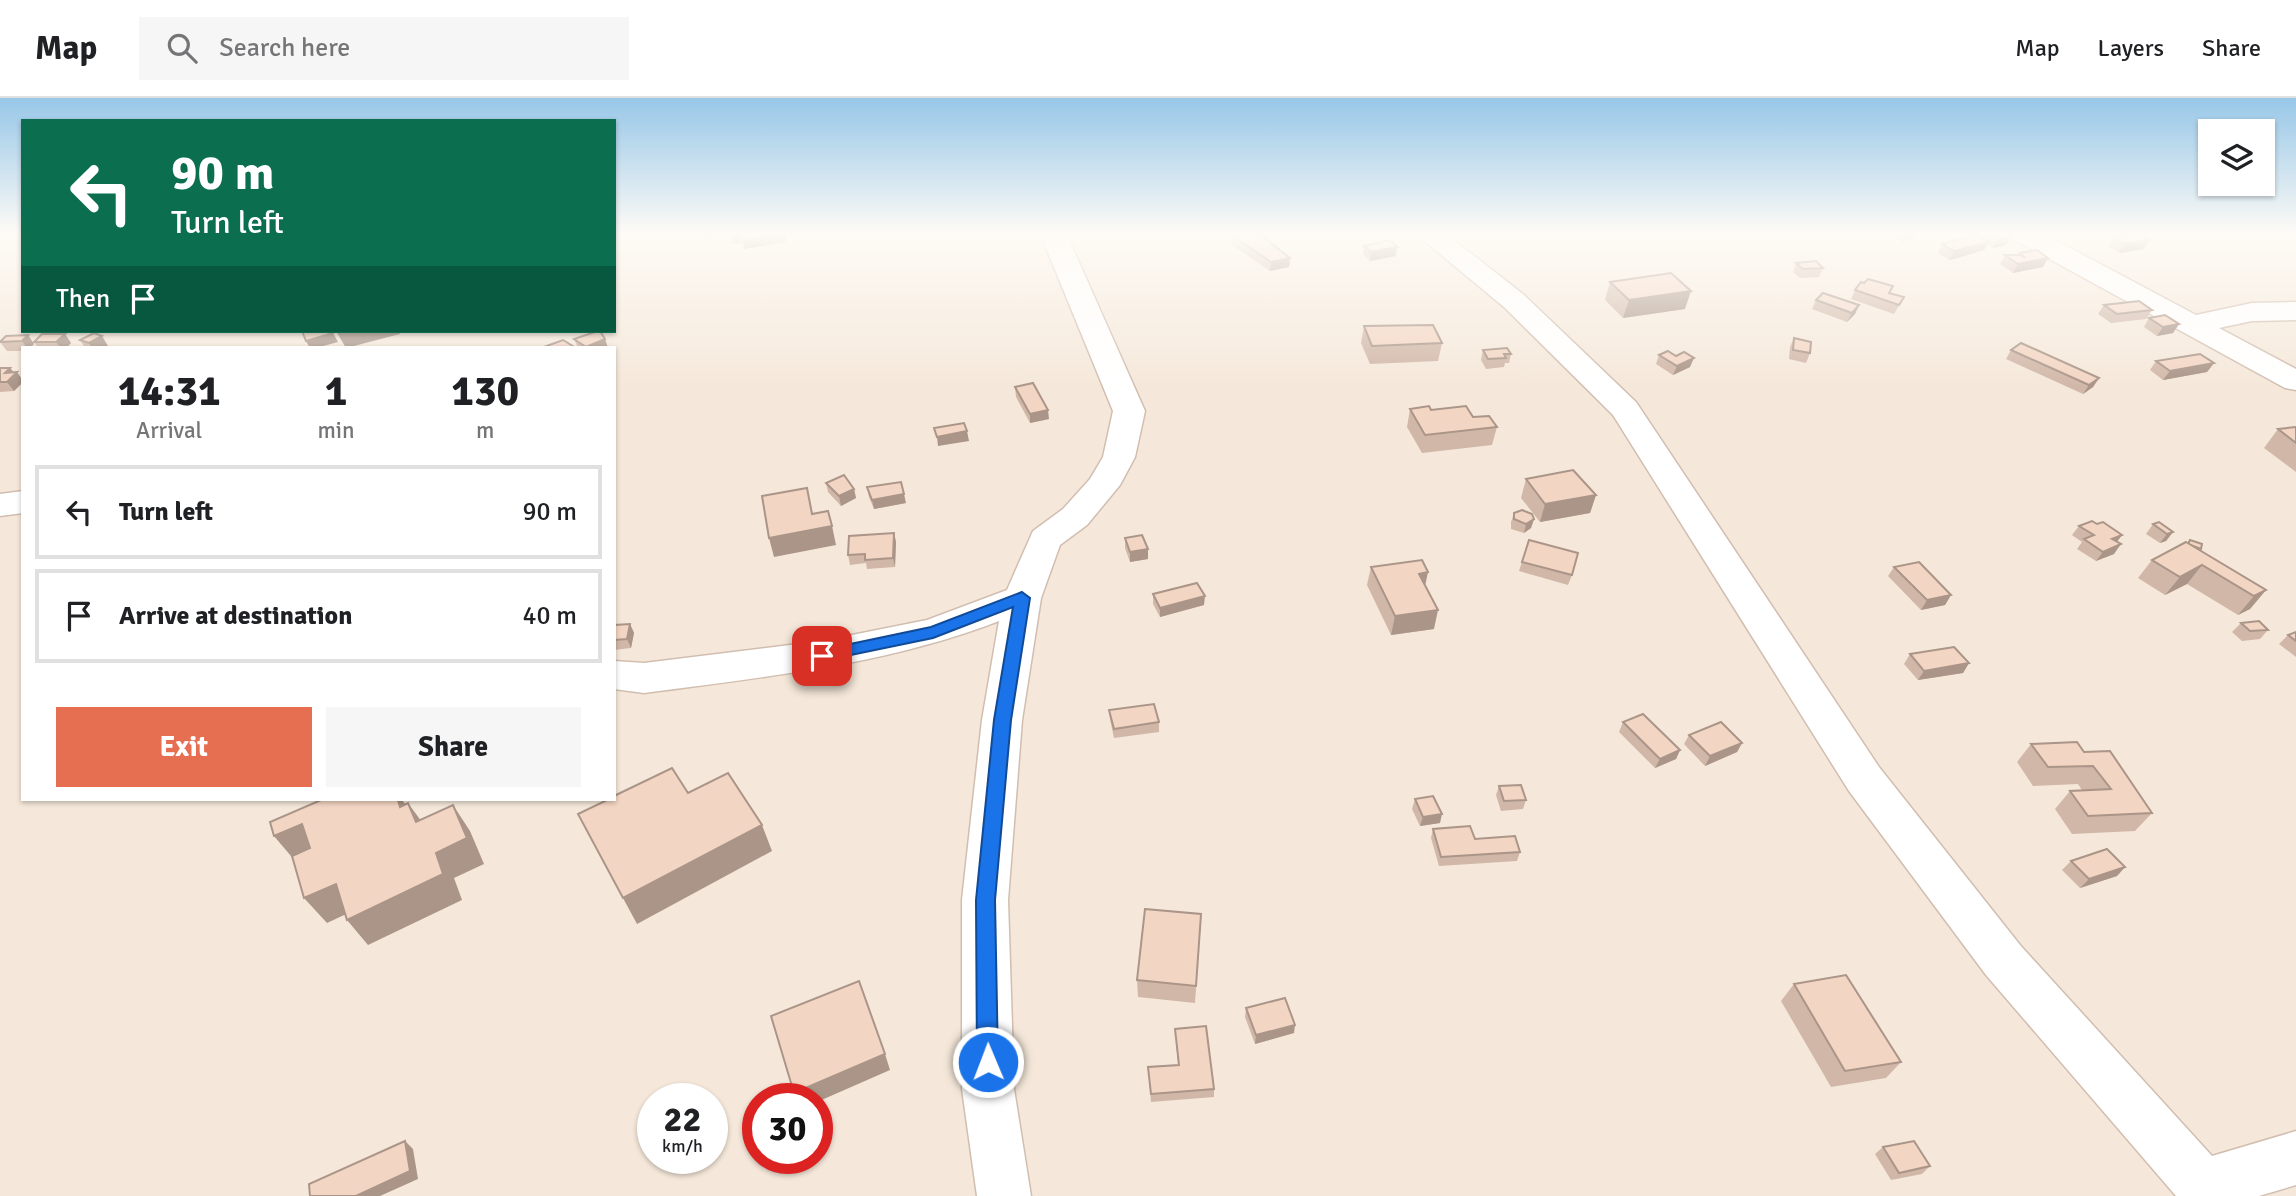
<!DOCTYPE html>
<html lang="en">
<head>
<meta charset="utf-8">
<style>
	:root { --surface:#fff; --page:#f6f6f6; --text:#202124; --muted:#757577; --line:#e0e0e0; --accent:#e76f51 }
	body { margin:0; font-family:Signika,sans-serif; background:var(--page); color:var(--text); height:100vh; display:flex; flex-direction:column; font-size:26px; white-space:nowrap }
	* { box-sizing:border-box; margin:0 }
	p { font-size:23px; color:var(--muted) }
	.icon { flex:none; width:38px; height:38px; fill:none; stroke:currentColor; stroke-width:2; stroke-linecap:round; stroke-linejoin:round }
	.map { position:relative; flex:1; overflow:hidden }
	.details { position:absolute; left:21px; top:248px; width:595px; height:455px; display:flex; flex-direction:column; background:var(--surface); border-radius:0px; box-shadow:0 2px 5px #0004 }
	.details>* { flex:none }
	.guide { position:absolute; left:21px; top:21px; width:595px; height:214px; border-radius:0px; box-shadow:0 2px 5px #0004; background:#0b6e4f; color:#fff; overflow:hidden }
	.buttons { position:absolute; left:2198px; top:21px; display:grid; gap:14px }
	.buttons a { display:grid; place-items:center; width:77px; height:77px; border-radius:0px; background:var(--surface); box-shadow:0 2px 5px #0004; font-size:35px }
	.speed { position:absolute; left:637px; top:985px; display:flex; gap:14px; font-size:35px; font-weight:700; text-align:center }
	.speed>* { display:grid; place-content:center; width:91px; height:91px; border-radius:50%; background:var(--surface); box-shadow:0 2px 5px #0004; line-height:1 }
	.speed small { font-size:18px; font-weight:400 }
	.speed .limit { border:10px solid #d22; background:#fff; color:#111 }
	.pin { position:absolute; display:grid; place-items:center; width:60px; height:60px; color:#fff; margin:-30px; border-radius:14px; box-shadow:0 4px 10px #0006 }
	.me { position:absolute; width:77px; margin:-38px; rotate:359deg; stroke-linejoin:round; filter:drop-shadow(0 0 5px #0008) }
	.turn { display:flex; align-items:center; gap:24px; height:147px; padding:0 35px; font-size:32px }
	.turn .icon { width:91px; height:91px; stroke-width:2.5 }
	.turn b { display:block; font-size:49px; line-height:60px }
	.then { display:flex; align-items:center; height:66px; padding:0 35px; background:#0003; gap:14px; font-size:26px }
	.eta { display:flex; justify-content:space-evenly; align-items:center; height:119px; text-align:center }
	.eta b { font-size:42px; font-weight:800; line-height:49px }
	.primary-button { display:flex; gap:14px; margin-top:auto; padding:14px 35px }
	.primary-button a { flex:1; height:80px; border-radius:0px; background:var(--accent); color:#fff; font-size:28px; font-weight:800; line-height:80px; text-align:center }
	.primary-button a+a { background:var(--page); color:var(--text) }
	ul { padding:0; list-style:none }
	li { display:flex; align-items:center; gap:21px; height:94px; margin:0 14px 10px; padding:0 21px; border:4px solid var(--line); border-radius:0px }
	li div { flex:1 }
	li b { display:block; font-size:26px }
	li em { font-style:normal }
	header { display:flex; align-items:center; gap:42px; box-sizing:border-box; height:98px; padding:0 35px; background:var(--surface); border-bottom:2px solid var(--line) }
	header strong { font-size:33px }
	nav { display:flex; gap:38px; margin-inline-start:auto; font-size:24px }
	.search { width:490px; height:63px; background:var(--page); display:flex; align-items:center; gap:18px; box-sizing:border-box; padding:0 24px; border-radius:0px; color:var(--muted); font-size:26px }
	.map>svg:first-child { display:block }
</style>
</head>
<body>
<header>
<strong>Map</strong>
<div class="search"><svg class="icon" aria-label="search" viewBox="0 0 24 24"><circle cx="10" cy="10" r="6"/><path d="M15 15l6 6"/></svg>Search here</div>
<nav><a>Map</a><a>Layers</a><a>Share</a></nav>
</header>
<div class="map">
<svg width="2296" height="1098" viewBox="0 0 2296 1098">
	<rect width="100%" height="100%" fill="#fdf6ec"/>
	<path fill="#f5e8da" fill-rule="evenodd" d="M0,135H23V233H614V135H2296V1098H0ZM23,250H614V702H23ZM653,1001H712V1060H653ZM758,1001H817V1060H758Z"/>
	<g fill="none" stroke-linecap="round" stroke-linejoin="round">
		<g stroke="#d1beb0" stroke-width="3">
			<g id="minor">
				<path d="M1040,135H1066L1145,313L1135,359L1120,387L1087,427L1060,447L1041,500L1022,622L1008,802L1014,991L1031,1098H977L962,991V802L982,622L999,523C885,567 764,579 644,595L614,591V563L644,565L822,543L927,522L1007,492L1033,433L1063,411L1090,381L1103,359L1113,313Z"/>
				<path d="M1415,135H1445L1524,197L1636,304L1879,669L2020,847L2212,1058L2296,1033V1087L2259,1098H2176L1986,877L1849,693L1613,317L1504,209Z"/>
				<path d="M2009,135H2042L2196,217L2252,205L2296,204V222L2252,223L2219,230L2296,271V292L2285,290L2013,141Z"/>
				<path d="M23,393V415L0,418V396Z"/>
			</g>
		</g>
		<use href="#minor" fill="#fff" fill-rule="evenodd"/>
	</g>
	<g fill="#d1b7a8">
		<path d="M1883,135H1917L1915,139L1902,144Z"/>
		<path d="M1981,135H2006L2011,138L2006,147L1993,150L1987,146L1984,152L1950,162L1938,155L1942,146L1979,138Z"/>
		<path d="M2119,135H2148L2145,140L2144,151L2119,155L2108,148L2113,139L2121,138Z"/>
		<path d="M1233,138L1290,160L1289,169L1270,173L1232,147Z"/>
		<path d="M1364,148L1396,158L1370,163L1363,156Z"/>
		<path d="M2020,155L2043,169L2013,175L2000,166L2005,157H2019Z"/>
		<path d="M1796,165L1823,170L1819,179L1800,180L1793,174Z"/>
		<path d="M1610,184L1685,211L1623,220L1605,202Z"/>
		<path d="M1864,185L1893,188L1890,195L1904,199L1894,216L1851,201L1855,192Z"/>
		<path d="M1816,202L1859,207L1855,216L1847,224L1812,211Z"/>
		<path d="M2104,207L2152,212L2146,221L2111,225L2098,216Z"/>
		<path d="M2149,220L2179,226L2173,235L2157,238L2144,229Z"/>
		<path d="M1364,228L1442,245L1438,263L1370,266L1361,245Z"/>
		<path d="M65,236L71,245L66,250H38L34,244Z"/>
		<path d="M28,237L34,246L30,250H23V253H7L0,244Z"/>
		<path d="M1794,240L1810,255L1806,265L1789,261L1790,249Z"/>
		<path d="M574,241H605L608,250H578Z"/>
		<path d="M80,242L108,248L103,250H85Z"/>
		<path d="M1483,252L1511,256L1509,265H1505L1504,269L1486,271L1481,262Z"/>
		<path d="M2011,252L2099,280L2093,289L2083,296L2006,261Z"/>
		<path d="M1659,257L1676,258L1690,269L1673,277L1656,266Z"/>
		<path d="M2156,263L2214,265L2207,274L2163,282L2150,272Z"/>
		<path d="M0,270H10L14,274H17L23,283V284L14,293L0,294Z"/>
		<path d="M1015,289L1049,321L1030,325L1016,299Z"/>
		<path d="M1410,311L1431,312L1473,319L1497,329L1492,347L1422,355L1407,329Z"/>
		<path d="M2296,329V374L2264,350L2278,331Z"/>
		<path d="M1526,381L1596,397L1590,415L1540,424L1521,400Z"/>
		<path d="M826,385L854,391L856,400L841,408L828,394Z"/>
		<path d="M867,389L906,405L874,411L869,399Z"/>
		<path d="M1514,415L1534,421L1531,430L1524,435L1511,431V424Z"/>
		<path d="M2097,426L2122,437L2117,444L2114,456L2096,463L2077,451L2082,444L2072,437L2079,428Z"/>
		<path d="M2153,426L2173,434L2166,443L2160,445L2146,436Z"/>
		<path d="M894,435L896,444L895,469L867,471L866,465L850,467L848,457Z"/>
		<path d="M1125,440L1148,461L1130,464L1125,450Z"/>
		<path d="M1529,442L1572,477L1568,487L1519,473Z"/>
		<path d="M2190,442L2201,451L2200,453L2266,492L2250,511L2238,517L2187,486L2165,497L2138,480L2152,462L2187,445Z"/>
		<path d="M1371,469L1425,487L1434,531L1391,537L1367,487Z"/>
		<path d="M1894,469L1951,497L1945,507L1921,512L1888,478Z"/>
		<path d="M1153,496L1204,507L1160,519L1153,506Z"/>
		<path d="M2241,525L2268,532L2260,541L2242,543L2232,534Z"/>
		<path d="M630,526L634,535L631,550L614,552V527Z"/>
		<path d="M2296,534V559L2279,546L2288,537Z"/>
		<path d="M1910,556L1969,565L1963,575L1918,582L1904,566Z"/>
		<path d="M1109,612L1159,624V634L1114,640L1110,621Z"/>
		<path d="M1623,624L1680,652L1676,661L1655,670L1619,634Z"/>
		<path d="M1689,637L1742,645L1737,654L1705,668L1684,646Z"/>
		<path d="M2031,646L2084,654L2152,715L2135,733L2072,736L2055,711L2070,693L2082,692L2078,686L2033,688L2017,664Z"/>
		<path d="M1499,688L1526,702L1523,711L1501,713L1496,697Z"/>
		<path d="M1415,701L1440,725L1420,728L1412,711Z"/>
		<path d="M1433,731L1475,741L1520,754L1517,763L1439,768L1431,740Z"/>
		<path d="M2071,763L2125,769L2117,778L2080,790L2062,772Z"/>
		<path d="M1201,816L1195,905L1138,899L1137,882Z"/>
		<path d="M1794,886L1901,964L1886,980L1831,989L1781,903Z"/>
		<path d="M1246,910L1294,935L1255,946L1245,919Z"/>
		<path d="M1175,931L1214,991V999L1151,1004L1148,969L1178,967Z"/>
		<path d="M1883,1049L1930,1068L1922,1076L1891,1082L1875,1056Z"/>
	</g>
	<g fill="#aa9588">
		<path d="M705,135H724V136L707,141Z"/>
		<path d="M785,135L787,144L744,151L742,142Z"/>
		<path d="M1907,135H1917L1915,139L1902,144L1906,136Z"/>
		<path d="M740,136L742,145L732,146L730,138Z"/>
		<path d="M2011,138L2006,147L1993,150L1998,141Z"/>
		<path d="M2149,142L2144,151L2119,155L2125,146Z"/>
		<path d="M1989,144L1984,152L1950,162L1954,153Z"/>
		<path d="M1397,149L1396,158L1370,163L1371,154Z"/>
		<path d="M1290,160L1289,169L1270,173L1271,164Z"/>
		<path d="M2048,160L2043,169L2013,175L2018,166Z"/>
		<path d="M1691,193L1685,211L1623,220L1629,202Z"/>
		<path d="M1859,207L1855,216L1847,224L1852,215Z"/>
		<path d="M2179,226L2173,235L2157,238L2163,229Z"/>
		<path d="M332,233L338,244L316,250H310L306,243Z"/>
		<path d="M336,233H399L400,236L346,250Z"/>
		<path d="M65,236L71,245L66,250H61L56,244Z"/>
		<path d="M28,237L34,246L30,250H27L22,243Z"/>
		<path d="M102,238L108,248L103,250H92L89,245Z"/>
		<path d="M605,241L608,250H587L586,249Z"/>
		<path d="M1694,260L1690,269L1673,277L1677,268Z"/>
		<path d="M2214,265L2207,274L2163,282L2170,273Z"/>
		<path d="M10,270L15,276L17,274L23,283V284L14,293L7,284L5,275Z"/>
		<path d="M2099,280L2093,289L2083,296L2089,287Z"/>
		<path d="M1048,312L1049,321L1030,325V316Z"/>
		<path d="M967,333L969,343L938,348L937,339Z"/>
		<path d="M807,390L816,431L832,428L836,447L774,459L769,440L812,416Z"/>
		<path d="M854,391L856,400L841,408L839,398Z"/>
		<path d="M904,396L906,405L874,411L872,402Z"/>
		<path d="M1596,397L1590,415L1540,424L1545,406Z"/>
		<path d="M1534,421L1531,430L1524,435L1526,426Z"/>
		<path d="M2173,434L2166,443L2160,445L2167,436Z"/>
		<path d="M894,435L896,444L895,469L893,460Z"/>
		<path d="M2122,437L2115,446L2112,441Z"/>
		<path d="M2121,446L2114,456L2096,463L2103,454Z"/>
		<path d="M1148,451V461L1130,464V454Z"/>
		<path d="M2202,467L2187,486L2165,497L2180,479Z"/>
		<path d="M1428,474L1424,493L1419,476Z"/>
		<path d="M2266,492L2250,511L2238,517L2254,498Z"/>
		<path d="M1951,497L1945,507L1921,512L1927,502Z"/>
		<path d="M1205,498L1204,507L1160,519V510Z"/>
		<path d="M1438,512L1434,531L1391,537L1395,518Z"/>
		<path d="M630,526L634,535L631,550L627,541Z"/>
		<path d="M1969,565L1963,575L1918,582L1924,573Z"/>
		<path d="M1742,645L1737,654L1705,668L1710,658Z"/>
		<path d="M1680,652L1676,661L1655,670L1660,661Z"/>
		<path d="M398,702H402L411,713L400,709Z"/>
		<path d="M408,705L427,731L416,724Z"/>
		<path d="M453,707L470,733L484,766L454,780L462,802L368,847L347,822L436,755Z"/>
		<path d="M1442,716L1440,725L1420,728L1423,719Z"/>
		<path d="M302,726L324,752L296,764L274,738Z"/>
		<path d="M762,727L772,753L637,826L623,800Z"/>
		<path d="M2125,769L2117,778L2080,790L2089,781Z"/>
		<path d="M336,786L357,811L327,825L304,800Z"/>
		<path d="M1295,927L1294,935L1255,946L1256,937Z"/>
		<path d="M885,956L890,972L817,1004V1001H797L794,995Z"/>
		<path d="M405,1043L413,1051L418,1081L380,1098H356Z"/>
	</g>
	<g fill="#f3d5c3" stroke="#aa9588" stroke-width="2">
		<path d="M729,135H785L742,142L740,136L730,138Z"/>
		<path d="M1245,135H1258L1290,160L1271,164L1233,138Z"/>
		<path d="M1988,135H2006L2011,138L1998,141Z"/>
		<path d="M2137,135L2149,142L2125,146L2113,139Z"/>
		<path d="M1976,137L1989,144L1954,153L1942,146Z"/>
		<path d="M1390,142L1397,149L1371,154L1364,148Z"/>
		<path d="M2037,152L2048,160L2018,166L2005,157H2020L2025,160L2020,155Z"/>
		<path d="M1816,163L1823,170L1803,171L1796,165Z"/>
		<path d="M1671,175L1691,193L1629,202L1610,184Z"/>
		<path d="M1868,181L1893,188L1889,195L1904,199L1899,207L1855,192L1861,184L1864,185Z"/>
		<path d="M1823,195L1859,207L1852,215L1816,202Z"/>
		<path d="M2139,203L2152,212L2117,216L2104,207Z"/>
		<path d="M2165,217L2179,226L2163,229L2149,220Z"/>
		<path d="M1433,227L1442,245L1372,248L1364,228Z"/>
		<path d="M302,233H332L333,235L306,243Z"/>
		<path d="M598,233H600L605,241L586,249L574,241Z"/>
		<path d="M94,235L102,238L89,245L80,242Z"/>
		<path d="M42,236H65L56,244H34Z"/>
		<path d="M28,237L22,243L0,244L6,238Z"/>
		<path d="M1794,240L1811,244L1810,255L1793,252Z"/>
		<path d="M563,242L576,250H541Z"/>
		<path d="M2021,245L2099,280L2089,287L2011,252Z"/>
		<path d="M1507,250L1511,256H1504L1506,260L1488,261L1483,252Z"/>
		<path d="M1668,253L1676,258L1684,254L1694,260L1677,268L1659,257Z"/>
		<path d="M2200,256L2214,265L2170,273L2156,263Z"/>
		<path d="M0,270H10L5,275L17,274L7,284H0Z"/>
		<path d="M1033,285L1048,312L1030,316L1015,289Z"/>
		<path d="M1429,308L1431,312L1466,308L1473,319L1489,318L1497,329L1425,337L1410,311Z"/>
		<path d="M964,325L967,333L937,339L934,330Z"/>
		<path d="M2296,329V345L2278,331Z"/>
		<path d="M1573,372L1596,397L1545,406L1526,381Z"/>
		<path d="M844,377L854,391L839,398L826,385Z"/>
		<path d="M901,384L904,396L872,402L867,389Z"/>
		<path d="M807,390L812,416L828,413L832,428L769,440L762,398Z"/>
		<path d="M1522,412L1532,416L1534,421L1526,426L1514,421V415Z"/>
		<path d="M2092,423L2097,426L2103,424L2122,437L2112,441L2121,446L2103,454L2084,441L2094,437L2079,428Z"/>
		<path d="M2159,424L2173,434L2167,436L2153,426Z"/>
		<path d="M894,435L893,460L865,462V456L848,457L849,438Z"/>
		<path d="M1142,437L1148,451L1130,454L1125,440Z"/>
		<path d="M1529,442L1578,455L1572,477L1522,464Z"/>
		<path d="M2190,442L2202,446L2201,451L2188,446Z"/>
		<path d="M2186,444L2266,492L2254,498L2202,467L2180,479L2152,462Z"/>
		<path d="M1422,462L1428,474L1419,476L1438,512L1395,518L1371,469Z"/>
		<path d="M1919,464L1951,497L1927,502L1894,469Z"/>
		<path d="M1197,485L1205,498L1160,510L1153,496Z"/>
		<path d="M2259,523L2268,532L2250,533L2241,525Z"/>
		<path d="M630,526L627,541L614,542V527Z"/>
		<path d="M2296,534V543L2288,537Z"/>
		<path d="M1954,549L1969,565L1924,573L1910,556Z"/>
		<path d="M1154,606L1159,624L1114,631L1109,612Z"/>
		<path d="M1643,616L1680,652L1660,661L1623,624Z"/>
		<path d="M1721,624L1742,645L1710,658L1689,637Z"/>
		<path d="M2077,644L2084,654L2110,653L2152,715L2088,718L2070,693L2111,691L2093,668L2048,669L2031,646Z"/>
		<path d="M672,670L688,695L728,675L762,727L623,800L578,716L607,702H614V698Z"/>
		<path d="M1521,687L1526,702L1504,703L1499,688Z"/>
		<path d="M1433,698L1442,716L1423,719L1415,701Z"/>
		<path d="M321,702H398L400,709L408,705L416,724L453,707L467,740L436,755L443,776L347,822L336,786L304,800L292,758L310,750L302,726L274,738L270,724Z"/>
		<path d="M1470,728L1475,741L1515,738L1520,754L1441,759L1433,731Z"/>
		<path d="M2107,751L2125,769L2089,781L2071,763Z"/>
		<path d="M1145,811L1201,816L1196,888L1137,882Z"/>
		<path d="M1846,877L1901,964L1845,973L1794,886Z"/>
		<path d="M859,883L885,956L794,995L771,918Z"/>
		<path d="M1285,900L1295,927L1256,937L1246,910Z"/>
		<path d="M1206,928L1214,991L1151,996L1148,969L1179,967L1175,931Z"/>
		<path d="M405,1043L410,1073L356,1098H310L309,1086Z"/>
		<path d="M1914,1043L1930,1068L1899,1075L1883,1049Z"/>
	</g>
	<linearGradient id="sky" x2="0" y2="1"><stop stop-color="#97c7e8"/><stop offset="0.47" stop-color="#fefbf6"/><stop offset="1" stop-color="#fefbf6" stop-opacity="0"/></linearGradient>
	<rect width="2296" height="289" fill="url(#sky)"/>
	<path fill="#1a73e8" stroke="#114b97" stroke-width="2" d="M1022,494L1030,500L1011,622L995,802L998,964L995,971L988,974L980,971L977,964L976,802L994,622L1013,509L933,540L822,563L814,558L822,552L931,529Z"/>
</svg>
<div class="buttons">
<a><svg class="icon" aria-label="layers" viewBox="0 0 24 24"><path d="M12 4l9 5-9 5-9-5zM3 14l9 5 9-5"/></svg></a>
</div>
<div class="speed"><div>22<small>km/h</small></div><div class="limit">30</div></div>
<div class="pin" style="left:822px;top:558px;background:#d93025"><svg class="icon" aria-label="arrive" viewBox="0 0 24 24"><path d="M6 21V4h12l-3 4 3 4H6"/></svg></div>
<svg class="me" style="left:988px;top:964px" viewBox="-20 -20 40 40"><circle r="17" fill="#1a73e8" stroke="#fff" stroke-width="3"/><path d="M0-11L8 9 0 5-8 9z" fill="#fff"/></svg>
<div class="guide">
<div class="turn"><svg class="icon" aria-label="left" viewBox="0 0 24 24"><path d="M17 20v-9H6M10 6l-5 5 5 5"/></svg><div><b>90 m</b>Turn left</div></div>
<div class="then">Then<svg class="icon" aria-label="arrive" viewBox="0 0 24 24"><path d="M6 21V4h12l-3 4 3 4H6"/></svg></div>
</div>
<section class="details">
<div class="eta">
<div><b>14:31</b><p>Arrival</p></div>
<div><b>1</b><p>min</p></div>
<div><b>130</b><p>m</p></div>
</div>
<ul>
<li><svg class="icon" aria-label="left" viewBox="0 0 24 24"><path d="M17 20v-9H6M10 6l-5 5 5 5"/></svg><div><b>Turn left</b></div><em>90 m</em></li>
<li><svg class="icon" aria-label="arrive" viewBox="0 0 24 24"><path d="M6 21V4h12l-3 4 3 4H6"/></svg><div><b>Arrive at destination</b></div><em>40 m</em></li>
</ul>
<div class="primary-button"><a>Exit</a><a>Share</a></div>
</section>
</div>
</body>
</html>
